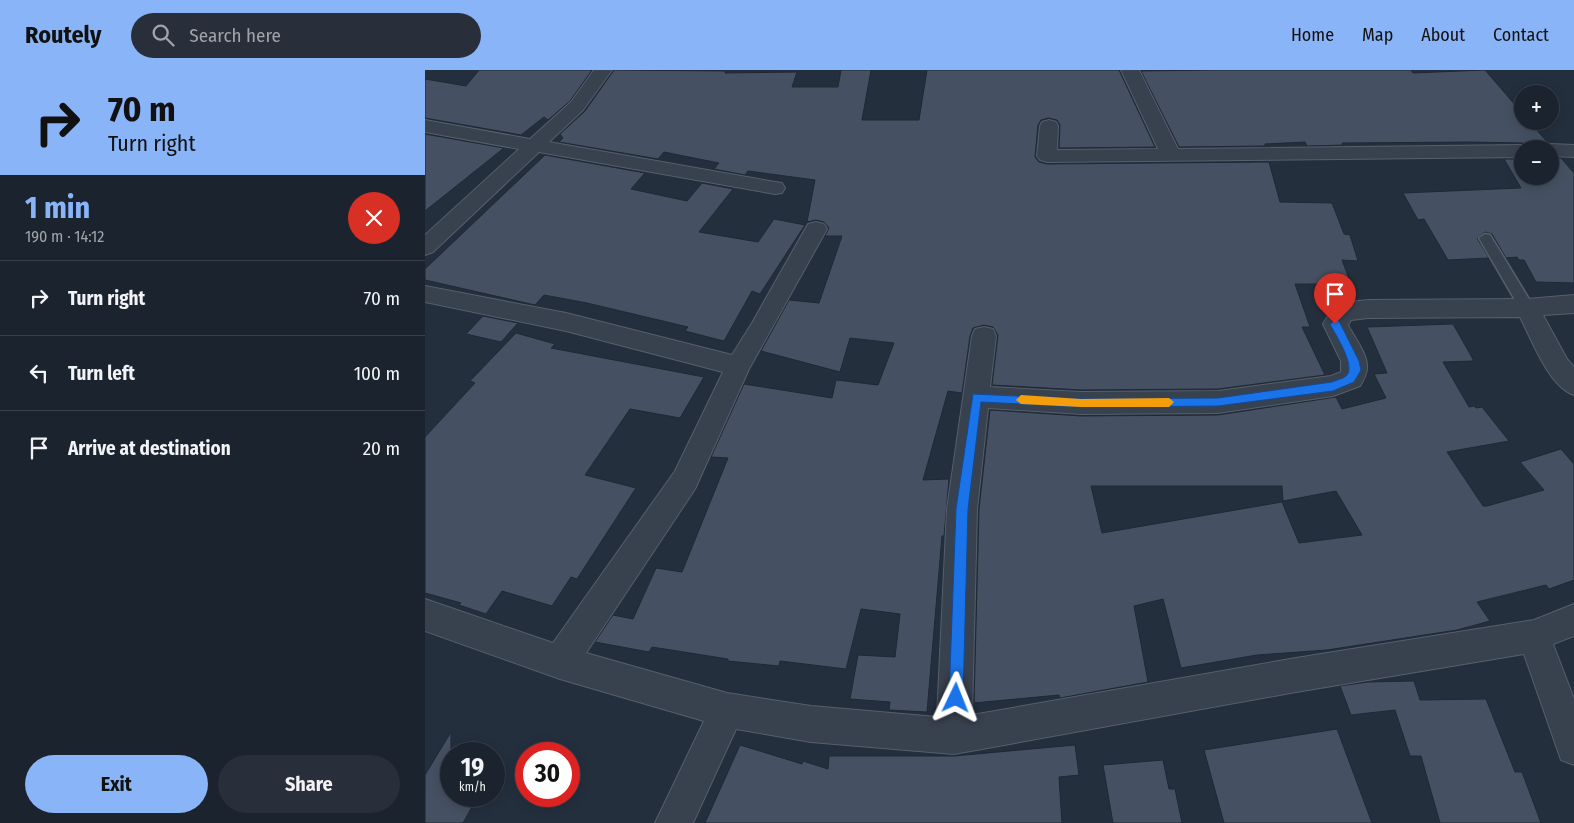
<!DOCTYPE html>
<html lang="en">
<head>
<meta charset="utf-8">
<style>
	:root { --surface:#1b232e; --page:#282f3a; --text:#f1f3f6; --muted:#a0a4aa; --line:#39404a; --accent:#8ab4f8 }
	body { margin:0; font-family:"Fira Sans Condensed",sans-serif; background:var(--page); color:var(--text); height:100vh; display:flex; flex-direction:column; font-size:19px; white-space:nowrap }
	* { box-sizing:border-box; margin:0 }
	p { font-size:16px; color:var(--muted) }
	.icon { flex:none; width:28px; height:28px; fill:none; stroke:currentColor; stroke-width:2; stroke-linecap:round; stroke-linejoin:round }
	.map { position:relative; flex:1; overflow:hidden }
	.panel { display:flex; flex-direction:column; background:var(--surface); width:425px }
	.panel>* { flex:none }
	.top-card { background:#8ab4f8; color:#111; overflow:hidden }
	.tools { position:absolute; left:1089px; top:15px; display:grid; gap:10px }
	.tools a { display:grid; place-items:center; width:45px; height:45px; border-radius:50%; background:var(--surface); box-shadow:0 2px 12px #0003,0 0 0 1px var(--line); font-size:25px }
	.speed { position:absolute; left:15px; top:672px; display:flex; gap:10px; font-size:25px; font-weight:700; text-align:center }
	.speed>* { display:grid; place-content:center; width:65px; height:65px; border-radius:50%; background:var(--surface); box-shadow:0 2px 12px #0003,0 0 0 1px var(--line); line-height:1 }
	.speed small { font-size:12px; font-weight:400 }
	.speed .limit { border:8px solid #d22; background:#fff; color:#111 }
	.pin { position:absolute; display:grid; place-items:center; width:42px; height:42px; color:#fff; margin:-51px -21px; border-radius:50% 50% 50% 0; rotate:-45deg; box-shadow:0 0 5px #0007 }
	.pin .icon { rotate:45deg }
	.me { position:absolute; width:55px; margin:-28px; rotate:2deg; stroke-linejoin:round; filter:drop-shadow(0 0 4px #0008) }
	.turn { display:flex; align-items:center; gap:18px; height:105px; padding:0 25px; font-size:22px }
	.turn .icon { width:65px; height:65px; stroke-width:2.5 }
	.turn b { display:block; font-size:35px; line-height:42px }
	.round { display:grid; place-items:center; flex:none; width:52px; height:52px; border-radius:26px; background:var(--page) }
	.headline { display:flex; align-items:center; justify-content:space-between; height:85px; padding:0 25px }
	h1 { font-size:30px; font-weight:700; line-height:38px; color:var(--accent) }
	.action { display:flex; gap:10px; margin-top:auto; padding:10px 25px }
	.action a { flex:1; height:58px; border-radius:30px; background:var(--accent); color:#111; font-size:20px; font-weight:700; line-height:58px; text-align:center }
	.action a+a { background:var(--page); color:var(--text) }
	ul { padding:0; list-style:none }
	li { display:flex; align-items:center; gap:15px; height:75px; padding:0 25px; border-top:1px solid var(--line) }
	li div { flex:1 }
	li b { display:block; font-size:19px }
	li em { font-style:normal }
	header { display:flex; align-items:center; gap:30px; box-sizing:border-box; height:70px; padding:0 25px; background:var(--accent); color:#111 }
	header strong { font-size:24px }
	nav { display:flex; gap:28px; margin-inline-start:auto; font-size:18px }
	.search { width:350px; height:45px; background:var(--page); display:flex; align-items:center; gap:12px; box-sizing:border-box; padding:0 18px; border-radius:28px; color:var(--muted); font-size:19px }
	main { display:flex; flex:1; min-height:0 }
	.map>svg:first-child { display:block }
</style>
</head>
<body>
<header>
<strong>Routely</strong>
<div class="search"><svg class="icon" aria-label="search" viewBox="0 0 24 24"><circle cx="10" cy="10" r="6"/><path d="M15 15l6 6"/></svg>Search here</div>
<nav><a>Home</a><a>Map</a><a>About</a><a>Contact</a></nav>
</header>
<main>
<section class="panel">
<div class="top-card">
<div class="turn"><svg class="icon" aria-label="right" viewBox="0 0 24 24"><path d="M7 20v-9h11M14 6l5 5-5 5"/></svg><div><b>70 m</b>Turn right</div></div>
</div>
<div class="headline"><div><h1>1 min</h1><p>190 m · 14:12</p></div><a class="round" style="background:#d93025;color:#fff"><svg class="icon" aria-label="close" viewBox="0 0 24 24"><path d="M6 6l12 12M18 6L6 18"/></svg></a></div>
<ul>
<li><svg class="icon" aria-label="right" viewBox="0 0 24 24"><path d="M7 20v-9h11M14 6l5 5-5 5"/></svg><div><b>Turn right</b></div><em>70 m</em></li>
<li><svg class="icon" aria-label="left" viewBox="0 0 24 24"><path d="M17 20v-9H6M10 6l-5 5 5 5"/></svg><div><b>Turn left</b></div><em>100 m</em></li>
<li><svg class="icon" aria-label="arrive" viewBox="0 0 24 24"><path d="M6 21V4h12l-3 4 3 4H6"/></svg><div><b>Arrive at destination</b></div><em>20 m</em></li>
</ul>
<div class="action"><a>Exit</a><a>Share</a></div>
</section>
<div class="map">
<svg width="1149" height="753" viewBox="0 0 1149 753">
	<rect width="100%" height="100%" fill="#242f3e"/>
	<g fill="#455162" stroke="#1f2835" fill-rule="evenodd">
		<path d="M54,0H167L145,31L123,50L119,47L96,65L0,48V9L41,16Z"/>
		<path d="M189,0L301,1L300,3L372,2L367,17H413L416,0H446L437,50H494L502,0H694L730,77L634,78L635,55L632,50L623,48L616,50L613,55L610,87L614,92L622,94L844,92L855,132L907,133L919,164L925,165L933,191L917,190L926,214H870L885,257H877L900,305L793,319L656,320L567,315L573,265L568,257L559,255L548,258L545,266L537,323L523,321L498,410L524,409L519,466H517L502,642L464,640L465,632L425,629L433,585L470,587L475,544L436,539L421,599L355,591L354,596L303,591V589L227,577L224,582L170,572L188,545L208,549L231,498L257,502L303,388L286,387L319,314L407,328L411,310L453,315L469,273L425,268L415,302L336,281L364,230L394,233L417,166H400L404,158L399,152L391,150L382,152L390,110L323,101L320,105L289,99L294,93L239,82L233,89L134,72L138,68L135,64L160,41Z"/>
		<path d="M790,0H986L988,3L1060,0L1098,44V51H1104L1123,73L1117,74L1114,79H1108L1098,73L1044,72L917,73L918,75L882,76L880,72L840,74V76L754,77L716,1Z"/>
		<path d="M0,64L79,78L0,141Z"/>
		<path d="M120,85L220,103L206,119L262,131L277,113L308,119L274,162L333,172L349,149L380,155L335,224L327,221L299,271L260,261L263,257L162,233L119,225L110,235L0,210V199Z"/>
		<path d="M1125,88H1136L1149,103V213L1111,212L1099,190H1094L1092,187L1081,188L1067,164L1060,162L1052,168L1064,188L1023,190L999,149L993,150L978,123L1096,118L1079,89H1098V106H1125Z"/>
		<path d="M58,246L93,253L76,272L41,264Z"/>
		<path d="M1028,254L1049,291L1018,292L1044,337L1049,336L1051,338L1057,337L1084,371L1022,382L1058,436H1062L1119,420L1095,392L1136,379L1149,394V510L1124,519L1121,515L1052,532L1065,551L1032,560L902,580L832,585L756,598L738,529L709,536L723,612L635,628L634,625L549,633L554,439L565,340L656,346L793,345L911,327L917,339L961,328L949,304L962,303L942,257ZM666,416H857L858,431L911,421L937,465L874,473L857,432L677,463Z"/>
		<path d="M91,263L130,274L126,278L279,307L255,348L205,339L160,405L211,418L152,509L146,507L127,536L77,521L61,544L34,535L36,533L0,523V367L50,313L45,311Z"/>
		<path d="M989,611L995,630L1061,629L1090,702H1097L1116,753H1015L996,686H985L970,640L926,645L915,616L943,612Z"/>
		<path d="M912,659L947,753H799L779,680Z"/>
		<path d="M26,662V726H53L38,753H0V705Z"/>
		<path d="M315,675L377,694L378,691L403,699L404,686H529L650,675L654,705L634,707L637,753H280Z"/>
		<path d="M738,690L744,719H750L757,753H688L678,695Z"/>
	</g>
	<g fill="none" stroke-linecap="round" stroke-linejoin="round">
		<g stroke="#565f6c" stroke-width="3">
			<path id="lane" d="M1060,164L1065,165L1107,234L1109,238L1107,242L1102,243L1097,242L1054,168Z"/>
		</g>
		<g stroke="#565f6c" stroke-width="2">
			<g id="street">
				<path d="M169,0H187L158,40L124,72L350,112L357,113L360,118L357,123L350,124L114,82L8,182L0,185V165L94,79L0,62V50L105,69L146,32Z"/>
				<path d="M696,0H714L753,79L1098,75L1106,79H1098V87L622,92L615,90L612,86L615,56L617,52L624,50L631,52L633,56L632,80L733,79Z"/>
				<path d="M1125,74L1149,75V87L1125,86V79H1116L1118,76Z"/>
				<path d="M391,152L399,154L402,159L324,299L270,419L161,583L302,623L386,636L512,647L522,439L547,266L550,259L559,257L568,259L571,266L565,317L656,322L793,321L906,306L916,302V291L898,254C911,231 918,233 943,230L1102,229L1149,225V243L1118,245L1142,289L1149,297V325C1124,317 1107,270 1095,247L943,248L926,250L923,255C929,267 943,284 942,298C942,304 938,311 935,316L908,326L793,343L656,344L563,338L552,439L547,645L871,588L1109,550L1149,534V566L1128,574L1149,629V695L1136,690L1099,584L871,622L529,684L386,672L311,659L268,753H230L279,651L135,609L0,561V529L128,573L250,401L298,302L141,261L0,232V216L141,243L307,285L327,253L383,154Z"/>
			</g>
		</g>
		<use href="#lane" fill="#38414e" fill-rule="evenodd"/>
		<use href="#street" fill="#38414e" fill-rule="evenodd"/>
	</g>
	<path fill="#1a73e8" stroke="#114b97" d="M910,250L914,251L934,291L936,300L929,312L908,321L793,336L656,337L556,332L543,439L538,628L536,633L531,635L526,633L524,628L531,439L548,324L656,329L793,328L907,312C911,310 918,309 921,306C932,297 910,264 905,254Z"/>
	<path fill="#f59e0b" d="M596,325L656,329L744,328L749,332L744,337H656L596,334L591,330Z"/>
</svg>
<div class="tools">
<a>+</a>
<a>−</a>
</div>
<div class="speed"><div>19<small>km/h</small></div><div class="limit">30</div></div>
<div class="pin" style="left:910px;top:254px;background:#d93025"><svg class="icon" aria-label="arrive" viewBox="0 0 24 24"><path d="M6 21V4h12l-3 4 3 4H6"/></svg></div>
<svg class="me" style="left:531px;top:628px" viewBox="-20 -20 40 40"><path d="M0-17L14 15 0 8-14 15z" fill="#1a73e8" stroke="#fff" stroke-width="4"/></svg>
</div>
</main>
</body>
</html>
